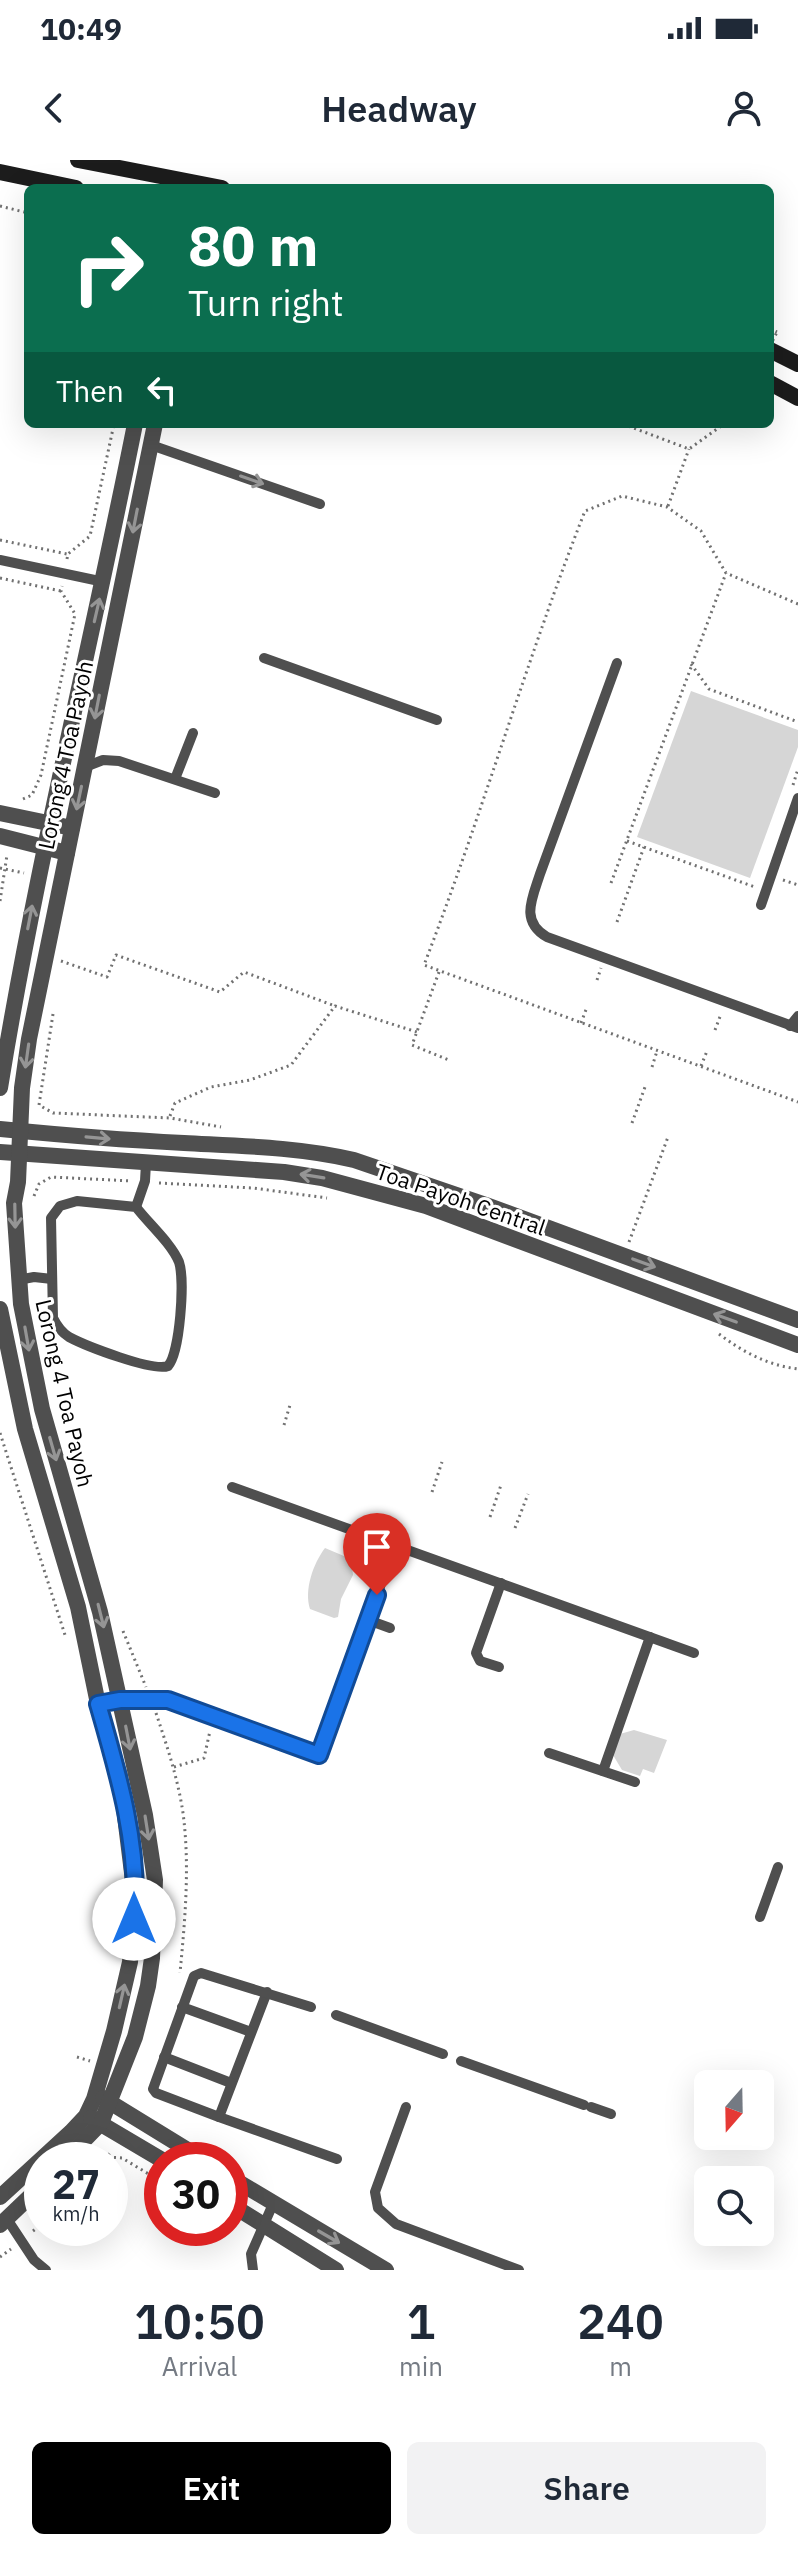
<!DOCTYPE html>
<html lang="en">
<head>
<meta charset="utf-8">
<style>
	:root { --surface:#fff; --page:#f2f2f3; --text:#1f2937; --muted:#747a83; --accent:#000 }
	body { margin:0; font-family:"IBM Plex Sans",sans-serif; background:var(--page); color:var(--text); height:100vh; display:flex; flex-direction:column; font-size:30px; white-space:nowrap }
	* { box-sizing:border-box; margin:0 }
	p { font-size:26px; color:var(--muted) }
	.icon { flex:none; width:44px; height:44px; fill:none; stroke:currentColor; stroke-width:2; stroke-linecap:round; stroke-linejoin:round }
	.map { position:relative; height:2110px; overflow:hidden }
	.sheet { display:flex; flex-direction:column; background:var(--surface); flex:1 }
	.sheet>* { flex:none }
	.top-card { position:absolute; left:24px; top:24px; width:750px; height:244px; border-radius:12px; box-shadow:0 8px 32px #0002; background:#0b6e4f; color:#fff; overflow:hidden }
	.needle { width:52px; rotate:200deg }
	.controls { position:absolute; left:694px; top:1910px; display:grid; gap:16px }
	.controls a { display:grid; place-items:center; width:80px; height:80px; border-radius:12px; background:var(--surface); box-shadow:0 8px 32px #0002; font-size:40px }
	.speed { position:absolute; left:24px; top:1982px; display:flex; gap:16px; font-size:40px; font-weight:700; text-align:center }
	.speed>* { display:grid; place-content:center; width:104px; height:104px; border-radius:50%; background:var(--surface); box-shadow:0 8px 32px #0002; line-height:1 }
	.speed small { font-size:20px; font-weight:400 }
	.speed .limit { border:12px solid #d22; background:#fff; color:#111 }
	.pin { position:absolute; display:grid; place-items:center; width:68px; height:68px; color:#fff; margin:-82px -34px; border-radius:50% 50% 50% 0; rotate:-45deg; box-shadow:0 0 8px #0007 }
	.pin .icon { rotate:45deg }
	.me { position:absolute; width:88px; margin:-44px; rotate:0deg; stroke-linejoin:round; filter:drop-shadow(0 0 6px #0008) }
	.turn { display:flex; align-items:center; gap:28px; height:168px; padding:0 32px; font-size:36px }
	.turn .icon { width:104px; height:104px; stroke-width:2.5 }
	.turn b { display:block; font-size:56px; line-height:68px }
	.then { display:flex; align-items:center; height:76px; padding:0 32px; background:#0003; gap:16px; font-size:30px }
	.eta { display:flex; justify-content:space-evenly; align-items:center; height:136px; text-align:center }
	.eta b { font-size:48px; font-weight:600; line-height:56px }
	.primary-button { display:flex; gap:16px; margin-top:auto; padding:16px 32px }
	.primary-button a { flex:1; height:92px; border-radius:12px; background:var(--accent); color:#fff; font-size:32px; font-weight:600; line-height:92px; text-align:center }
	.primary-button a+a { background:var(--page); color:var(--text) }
	.status { display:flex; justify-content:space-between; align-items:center; height:56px; padding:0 40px; background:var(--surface); direction:ltr }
	.status svg { height:22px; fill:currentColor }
	header { display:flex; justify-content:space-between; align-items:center; height:104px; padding:0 32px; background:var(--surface); font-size:36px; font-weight:600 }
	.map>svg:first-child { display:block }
</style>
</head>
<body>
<div class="status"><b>10:49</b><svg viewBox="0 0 49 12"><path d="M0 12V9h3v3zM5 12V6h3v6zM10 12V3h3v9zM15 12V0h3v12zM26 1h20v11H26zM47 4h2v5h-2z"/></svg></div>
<header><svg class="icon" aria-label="back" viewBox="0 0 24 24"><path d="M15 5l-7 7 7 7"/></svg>Headway<svg class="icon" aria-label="person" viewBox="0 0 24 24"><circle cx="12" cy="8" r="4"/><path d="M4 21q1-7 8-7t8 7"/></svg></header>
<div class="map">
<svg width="798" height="2110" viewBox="0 0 798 2110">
	<rect width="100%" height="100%" fill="#fff"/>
	<g fill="#d6d6d6">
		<path d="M691,531L798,570V587L750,718L637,677Z"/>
		<path d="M325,1388L351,1399L353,1415L341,1439L338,1457L334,1458L310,1449C304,1430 313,1404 325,1388Z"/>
		<path d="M634,1570L667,1580L654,1613L643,1609L640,1616L622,1610L613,1595L620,1574Z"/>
	</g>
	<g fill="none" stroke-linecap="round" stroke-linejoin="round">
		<g stroke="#717171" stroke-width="3" stroke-dasharray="2 4" stroke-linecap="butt">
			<path d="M0,46L28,53"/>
			<path d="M770,169L777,172"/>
			<path d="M623,264L689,289L724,264"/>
			<path d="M668,346L689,289"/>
			<path d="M0,380L67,394"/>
			<path d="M67,399L68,394L90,376L114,264"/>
			<path d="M0,418L61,431"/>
			<path d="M798,444L726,413L701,371L667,347L622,336L585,351C526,501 482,655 424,805L798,942"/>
			<path d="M691,504L709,529L798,562"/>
			<path d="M793,625L798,609"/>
			<path d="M23,639L32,635L41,615L75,454L61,431L62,426"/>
			<path d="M627,681L755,727"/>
			<path d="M0,708L24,713"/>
			<path d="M783,720L798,725"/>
			<path d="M611,723L726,413"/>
			<path d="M0,741L7,695"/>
			<path d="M617,762L644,687"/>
			<path d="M61,801L107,817L116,795L220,832L244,812L335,846"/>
			<path d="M439,812L412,885L451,901"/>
			<path d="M597,820L601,808"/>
			<path d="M53,854L39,945L53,953L170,958L221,967"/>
			<path d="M581,863L587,847"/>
			<path d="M715,870L721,854"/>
			<path d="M701,906L707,891"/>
			<path d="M652,907L657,891"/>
			<path d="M170,956L175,943L211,927L250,920L291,905L335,846L417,872"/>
			<path d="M632,963L645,927"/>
			<path d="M159,1023L253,1028L327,1038"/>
			<path d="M34,1036L39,1024L51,1017L132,1021"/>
			<path d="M629,1082L668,977"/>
			<path d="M719,1174C743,1192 767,1205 798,1209"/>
			<path d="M284,1265L290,1245"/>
			<path d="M0,1273L65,1475"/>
			<path d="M432,1332L442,1302"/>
			<path d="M490,1357L501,1325"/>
			<path d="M515,1368L528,1334"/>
			<path d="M123,1471L146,1527"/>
			<path d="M156,1553C167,1586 178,1619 183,1653C190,1706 185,1760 180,1813"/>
			<path d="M174,1607L204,1598L210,1571"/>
			<path d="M77,1897L90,1901"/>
			<path d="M108,1997L122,1998L162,2022"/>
			<path d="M105,2000L111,1991"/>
			<path d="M33,2071L42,2064"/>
			<path d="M0,2097L11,2089"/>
		</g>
		<g stroke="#4f4f4f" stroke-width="10">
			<path d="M151,285L320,344"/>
			<path d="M0,400L104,422"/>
			<path d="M264,498L437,560"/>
			<path d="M617,503L540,714C532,739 520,761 547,777L798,868"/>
			<path d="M85,607L103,600L119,601L215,633"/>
			<path d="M175,619L193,573"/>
			<path d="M761,745L798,638"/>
			<path d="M790,866L798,856"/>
			<path d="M77,1041L136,1047C149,1064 171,1083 179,1102C185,1120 180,1193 168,1206C153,1212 86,1186 69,1177C61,1172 57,1166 53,1158L51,1058L60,1046Z"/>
			<path d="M136,1047L145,1021L146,1003"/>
			<path d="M18,1120L34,1117L52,1119"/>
			<path d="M232,1327L694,1493"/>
			<path d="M368,1460L390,1468"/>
			<path d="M499,1507L480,1501L476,1493L501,1423"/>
			<path d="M98,1544L120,1540H168L319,1595L395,1385"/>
			<path d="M549,1593L635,1622"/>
			<path d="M603,1611L650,1477"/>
			<path d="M760,1757L778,1707"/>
			<path d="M267,1832L219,1957L337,1999"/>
			<path d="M182,1847L251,1872"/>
			<path d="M336,1855L443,1894"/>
			<path d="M164,1897L231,1923"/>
			<path d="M461,1901L584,1945"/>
			<path d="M406,1947L375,2032L378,2048L396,2064L519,2110"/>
			<path d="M591,1947L611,1954"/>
			<path d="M219,1957L156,1933L153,1929L194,1816L201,1813L311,1847"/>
			<path d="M7,2059L34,2100L46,2110"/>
			<path d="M253,2110L251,2094L273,2044"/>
		</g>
		<g stroke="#4f4f4f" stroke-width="16">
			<path d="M0,653L72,668"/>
			<path d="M0,676L67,693"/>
			<path d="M0,928C36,705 91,486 135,264"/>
			<path d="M0,969C61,975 122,980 184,983C240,986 299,987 354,1000L486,1045L798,1160"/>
			<path d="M0,992L284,1012L322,1018L426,1046L798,1185"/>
			<path d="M0,1149L25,1269L78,1447L98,1544L120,1616L135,1737L130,1802L114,1871L94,1939L86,1956L71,1972L0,2037"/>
			<path d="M103,1938L204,2000"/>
			<path d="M91,1958L162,2000"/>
			<path d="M65,2000L101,1963L135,1877L148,1826L152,1798L155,1720L145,1655L100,1452L42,1249L21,1144L14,1043L18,1022L22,928L29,879L155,264"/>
			<path d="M230,2017L386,2110"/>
			<path d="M230,2044L336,2110"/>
			<path d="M0,2065L42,2025"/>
		</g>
		<g stroke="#1c1c1c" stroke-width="16">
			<path d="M78,0L222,28"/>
			<path d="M0,12L76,28"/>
			<path d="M770,190L798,204"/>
			<path d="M770,223L798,238"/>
		</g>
		<path stroke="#717171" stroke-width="3" stroke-dasharray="2 4" stroke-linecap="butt" d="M770,186L777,172"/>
	</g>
	<defs><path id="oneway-shaft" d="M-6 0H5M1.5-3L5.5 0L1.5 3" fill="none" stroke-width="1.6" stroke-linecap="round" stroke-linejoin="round" transform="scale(2)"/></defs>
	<g stroke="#959595">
		<use href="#oneway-shaft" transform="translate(252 320) rotate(19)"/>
		<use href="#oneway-shaft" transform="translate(135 361) rotate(101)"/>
		<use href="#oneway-shaft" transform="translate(97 450) rotate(-77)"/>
		<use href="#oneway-shaft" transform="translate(97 547) rotate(101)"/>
		<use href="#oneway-shaft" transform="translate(79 638) rotate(102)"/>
		<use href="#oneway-shaft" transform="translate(30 757) rotate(-79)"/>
		<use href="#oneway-shaft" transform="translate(27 896) rotate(98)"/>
		<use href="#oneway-shaft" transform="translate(98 978) rotate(5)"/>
		<use href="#oneway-shaft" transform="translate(312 1016) rotate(-171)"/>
		<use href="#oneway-shaft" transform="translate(15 1056) rotate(89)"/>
		<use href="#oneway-shaft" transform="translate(644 1103) rotate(20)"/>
		<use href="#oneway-shaft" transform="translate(725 1158) rotate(-160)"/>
		<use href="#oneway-shaft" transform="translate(27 1179) rotate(80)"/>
		<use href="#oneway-shaft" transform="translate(53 1289) rotate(74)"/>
		<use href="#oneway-shaft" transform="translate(101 1456) rotate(76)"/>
		<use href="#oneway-shaft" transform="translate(128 1578) rotate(79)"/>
		<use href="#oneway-shaft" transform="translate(147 1668) rotate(81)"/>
		<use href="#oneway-shaft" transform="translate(122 1836) rotate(-77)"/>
		<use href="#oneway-shaft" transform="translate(329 2077) rotate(30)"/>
	</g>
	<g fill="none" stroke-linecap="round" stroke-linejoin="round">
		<g stroke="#114b97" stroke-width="20">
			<path id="route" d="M134,1759C140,1687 118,1613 98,1544L120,1540H168L319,1595L377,1435"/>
		</g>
		<use href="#route" stroke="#1a73e8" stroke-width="14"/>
	</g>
	<g text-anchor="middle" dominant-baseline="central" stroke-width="6" stroke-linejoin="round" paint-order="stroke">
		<g font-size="22" fill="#000" stroke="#fff">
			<text transform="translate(65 595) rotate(-78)">Lorong 4 Toa Payoh</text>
			<text transform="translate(461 1039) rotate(19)">Toa Payoh Central</text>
			<text transform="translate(65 1233) rotate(77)">Lorong 4 Toa Payoh</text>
		</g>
	</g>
</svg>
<div class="controls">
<a><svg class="needle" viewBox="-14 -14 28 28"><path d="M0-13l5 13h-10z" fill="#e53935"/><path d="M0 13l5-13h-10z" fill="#747a83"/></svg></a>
<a><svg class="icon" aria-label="search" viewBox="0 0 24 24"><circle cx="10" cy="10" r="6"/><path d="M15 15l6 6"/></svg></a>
</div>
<div class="speed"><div>27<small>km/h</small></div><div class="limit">30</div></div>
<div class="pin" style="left:377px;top:1435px;background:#d93025"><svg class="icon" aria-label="arrive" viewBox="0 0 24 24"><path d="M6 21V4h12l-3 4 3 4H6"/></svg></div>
<svg class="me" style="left:134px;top:1759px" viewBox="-20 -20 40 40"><circle r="19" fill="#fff"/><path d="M0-13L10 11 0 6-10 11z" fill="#1a73e8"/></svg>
<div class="top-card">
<div class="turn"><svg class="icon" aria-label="right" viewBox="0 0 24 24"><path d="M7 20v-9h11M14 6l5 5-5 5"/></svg><div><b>80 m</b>Turn right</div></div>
<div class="then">Then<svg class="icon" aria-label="left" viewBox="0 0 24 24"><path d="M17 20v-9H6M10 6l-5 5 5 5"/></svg></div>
</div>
</div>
<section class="sheet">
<div class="eta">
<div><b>10:50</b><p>Arrival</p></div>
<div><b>1</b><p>min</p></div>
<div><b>240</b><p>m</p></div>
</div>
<div class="primary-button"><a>Exit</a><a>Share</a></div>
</section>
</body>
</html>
